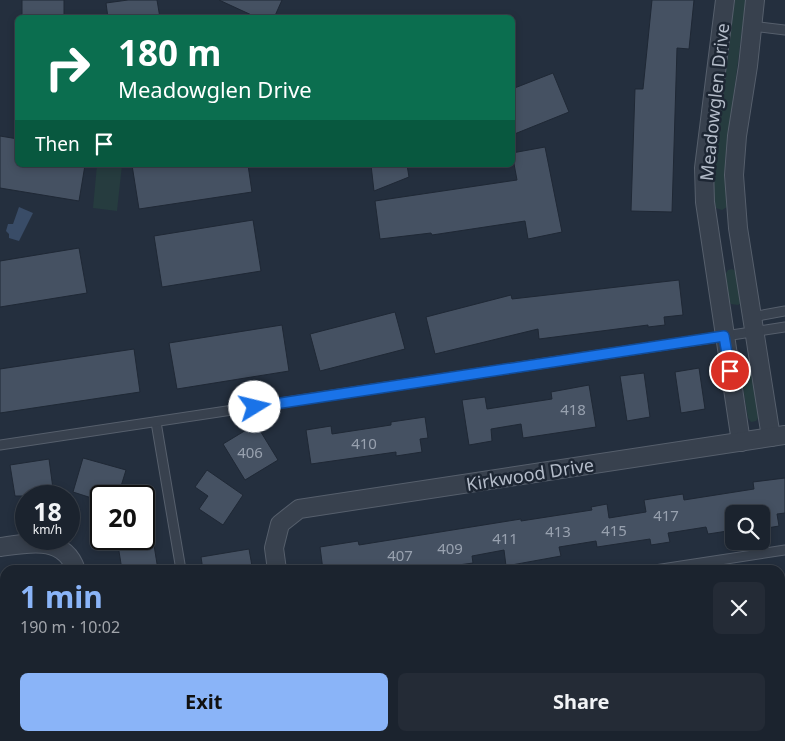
<!DOCTYPE html>
<html lang="en">
<head>
<meta charset="utf-8">
<style>
	:root { --surface:#1b232e; --page:#242b36; --text:#f1f3f6; --muted:#a0a4aa; --line:#39404a; --accent:#8ab4f8 }
	body { margin:0; font-family:"Noto Sans",sans-serif; background:var(--page); color:var(--text); height:100vh; display:flex; flex-direction:column; font-size:19px; white-space:nowrap }
	* { box-sizing:border-box; margin:0 }
	p { font-size:16px; color:var(--muted) }
	.icon { flex:none; width:28px; height:28px; fill:none; stroke:currentColor; stroke-width:2; stroke-linecap:round; stroke-linejoin:round }
	.map { position:relative; flex:1; overflow:hidden }
	.sheet { position:absolute; left:0px; top:565px; width:785px; height:176px; display:flex; flex-direction:column; background:var(--surface); border-radius:15px 15px 0 0; box-shadow:0 2px 8px #0003,0 0 0 1px var(--line) }
	.sheet>* { flex:none }
	.hud { position:absolute; left:15px; top:15px; width:500px; height:152px; border-radius:8px; box-shadow:0 2px 8px #0003,0 0 0 1px var(--line); background:#0b6e4f; color:#fff; overflow:hidden }
	.controls { position:absolute; left:725px; top:505px; display:grid; gap:10px }
	.controls a { display:grid; place-items:center; width:45px; height:45px; border-radius:8px; background:var(--surface); box-shadow:0 2px 8px #0003,0 0 0 1px var(--line); font-size:25px }
	.speed { position:absolute; left:15px; top:485px; display:flex; gap:10px; font-size:25px; font-weight:700; text-align:center }
	.speed>* { display:grid; place-content:center; width:65px; height:65px; border-radius:50%; background:var(--surface); box-shadow:0 2px 8px #0003,0 0 0 1px var(--line); line-height:1 }
	.speed small { font-size:12px; font-weight:400 }
	.speed .limit { border:2px solid #111; border-radius:8px; background:#fff; color:#111 }
	.pin { position:absolute; display:grid; place-items:center; width:42px; height:42px; color:#fff; margin:-21px; border:2px solid #fff; border-radius:50%; box-shadow:0 1px 5px #0007 }
	.me { position:absolute; width:55px; margin:-28px; rotate:81deg; stroke-linejoin:round; filter:drop-shadow(0 0 4px #0008) }
	.turn { display:flex; align-items:center; gap:18px; height:105px; padding:0 20px; font-size:22px }
	.turn .icon { width:65px; height:65px; stroke-width:2.5 }
	.turn b { display:block; font-size:35px; line-height:42px }
	.then { display:flex; align-items:center; height:48px; padding:0 20px; background:#0003; gap:10px; font-size:19px }
	.round { display:grid; place-items:center; flex:none; width:52px; height:52px; border-radius:8px; background:var(--page) }
	.overview { display:flex; align-items:center; justify-content:space-between; height:85px; padding:0 20px }
	h1 { font-size:30px; font-weight:700; line-height:38px; color:var(--accent) }
	.cta { display:flex; gap:10px; margin-top:auto; padding:10px 20px }
	.cta a { flex:1; height:58px; border-radius:8px; background:var(--accent); color:#111; font-size:20px; font-weight:700; line-height:58px; text-align:center }
	.cta a+a { background:var(--page); color:var(--text) }
	.map>svg:first-child { display:block }
</style>
</head>
<body>
<div class="map">
<svg width="785" height="741" viewBox="0 0 785 741">
	<rect width="100%" height="100%" fill="#242f3e"/>
	<g fill="#263c3f">
		<path d="M735,0H746L725,161L727,207L722,210L716,208C708,177 716,139 720,108C725,72 730,36 735,0Z"/>
		<path d="M97,165H122L117,211L93,208Z"/>
		<path d="M732,269L737,272L741,300V303L738,305L731,304L729,301L725,275L728,270Z"/>
		<path d="M744,357L749,361L759,417L756,421L751,422L748,418L739,363Z"/>
	</g>
	<path fill="#394c67" d="M19,207L33,213L19,241L9,238V234L6,231L8,224H13Z"/>
	<g fill="#455162" stroke="#1f2835">
		<rect x="22" y="0" width="42" height="18"/>
		<path d="M128,0H157L160,18H108L106,3Z"/>
		<path d="M219,0H282L274,18H258Z"/>
		<path d="M652,0H694L689,49L677,48L672,212L631,211L635,89H643Z"/>
		<path d="M553,73L569,112L512,135V89Z"/>
		<path d="M0,136L18,139V165H85L79,201L0,188Z"/>
		<path d="M545,147L562,232L528,239L525,221L432,235L431,233L380,239L375,201L517,180L512,153Z"/>
		<path d="M132,165H248L252,192L139,209Z"/>
		<path d="M371,165H407L409,177L374,191Z"/>
		<path d="M253,220L261,271L162,287L154,236Z"/>
		<path d="M79,248L87,293L0,307V261Z"/>
		<path d="M679,280L683,315L664,317L665,325L648,327V325L539,339L538,329L435,354L426,317L511,295L512,299Z"/>
		<path d="M395,312L405,349L320,371L310,334Z"/>
		<path d="M282,325L289,371L177,389L169,343Z"/>
		<path d="M134,349L140,392L0,413V369Z"/>
		<path d="M699,368L705,409L681,413L675,372Z"/>
		<path d="M644,373L650,417L627,421L620,376Z"/>
		<path d="M589,385L596,427L523,438L521,424L491,429L492,441L469,445L462,400L485,397L487,409L552,399L551,392Z"/>
		<path d="M425,417L428,438L420,439L422,452L396,456V452L311,464L306,430L331,426L332,434L391,425V422Z"/>
		<path d="M256,424L278,460L245,480L223,444Z"/>
		<path d="M83,458L126,470L118,496H101V501L73,492Z"/>
		<path d="M49,459L54,496H15L10,465Z"/>
		<path d="M207,470L243,495L223,525L199,509L208,496L195,487Z"/>
		<path d="M785,478V513L777,514L779,526L761,529V514H734V530L708,534L706,527L668,533L670,542L651,545L650,539L597,547L596,541L559,547L561,556L506,566L504,550L472,556L473,563L451,566L452,570H323L320,547L358,541L359,545L521,519V521L592,510L591,507L607,504L609,518L646,512L644,500L683,494L684,500L754,489L753,482Z"/>
		<path d="M117,539H153L158,570H122Z"/>
		<path d="M249,549L252,566L243,567L244,570H203L201,557Z"/>
	</g>
	<g fill="none" stroke-linecap="round" stroke-linejoin="round">
		<g stroke="#565f6c" stroke-width="11">
			<g id="service">
				<path d="M752,26L785,30"/>
				<path d="M752,317L785,311"/>
				<path d="M156,422L181,570"/>
				<path d="M0,445L785,327"/>
				<path d="M655,570L785,550"/>
				<path d="M0,655H5"/>
				<path d="M208,736V741"/>
			</g>
		</g>
		<g stroke="#565f6c" stroke-width="20">
			<g id="minor">
				<path d="M725,0L704,168L705,202L741,442"/>
				<path d="M755,0L748,66L737,136L734,175L738,228L771,437"/>
				<path d="M0,547C29,543 64,535 76,570"/>
				<path d="M277,570L274,548L280,524L299,509L785,435"/>
				<path d="M780,667L785,666"/>
				<path d="M102,736L103,741"/>
				<path d="M304,736L305,741"/>
			</g>
		</g>
		<use href="#service" stroke="#38414e" stroke-width="9"/>
		<use href="#minor" stroke="#38414e" stroke-width="18"/>
	</g>
	<g fill="none" stroke-linecap="round" stroke-linejoin="round">
		<g stroke="#114b97" stroke-width="12">
			<path id="route" d="M255,407L724,336L730,371"/>
		</g>
		<use href="#route" stroke="#1a73e8" stroke-width="9"/>
	</g>
	<g text-anchor="middle" dominant-baseline="central" stroke-width="5" stroke-linejoin="round" paint-order="stroke">
		<g font-size="15" fill="#98a1af">
			<text x="573" y="409">418</text>
			<text x="364" y="443">410</text>
			<text x="250" y="452">406</text>
			<text x="666" y="515">417</text>
			<text x="614" y="530">415</text>
			<text x="558" y="531">413</text>
			<text x="505" y="538">411</text>
			<text x="450" y="548">409</text>
			<text x="400" y="555">407</text>
		</g>
		<g font-size="18" fill="#b4bcc9" stroke="#1d2633">
			<text transform="translate(714 102) rotate(-84)">Meadowglen Drive</text>
			<text transform="translate(530 474) rotate(-9)">Kirkwood Drive</text>
		</g>
	</g>
</svg>
<div class="controls">
<a><svg class="icon" aria-label="search" viewBox="0 0 24 24"><circle cx="10" cy="10" r="6"/><path d="M15 15l6 6"/></svg></a>
</div>
<div class="speed"><div>18<small>km/h</small></div><div class="limit">20</div></div>
<div class="pin" style="left:730px;top:371px;background:#d93025"><svg class="icon" aria-label="arrive" viewBox="0 0 24 24"><path d="M6 21V4h12l-3 4 3 4H6"/></svg></div>
<svg class="me" style="left:255px;top:407px" viewBox="-20 -20 40 40"><circle r="19" fill="#fff"/><path d="M0-13L10 11 0 6-10 11z" fill="#1a73e8"/></svg>
<div class="hud">
<div class="turn"><svg class="icon" aria-label="right" viewBox="0 0 24 24"><path d="M7 20v-9h11M14 6l5 5-5 5"/></svg><div><b>180 m</b>Meadowglen Drive</div></div>
<div class="then">Then<svg class="icon" aria-label="arrive" viewBox="0 0 24 24"><path d="M6 21V4h12l-3 4 3 4H6"/></svg></div>
</div>
<section class="sheet">
<div class="overview"><div><h1>1 min</h1><p>190 m · 10:02</p></div><a class="round"><svg class="icon" aria-label="close" viewBox="0 0 24 24"><path d="M6 6l12 12M18 6L6 18"/></svg></a></div>
<div class="cta"><a>Exit</a><a>Share</a></div>
</section>
</div>
</body>
</html>
